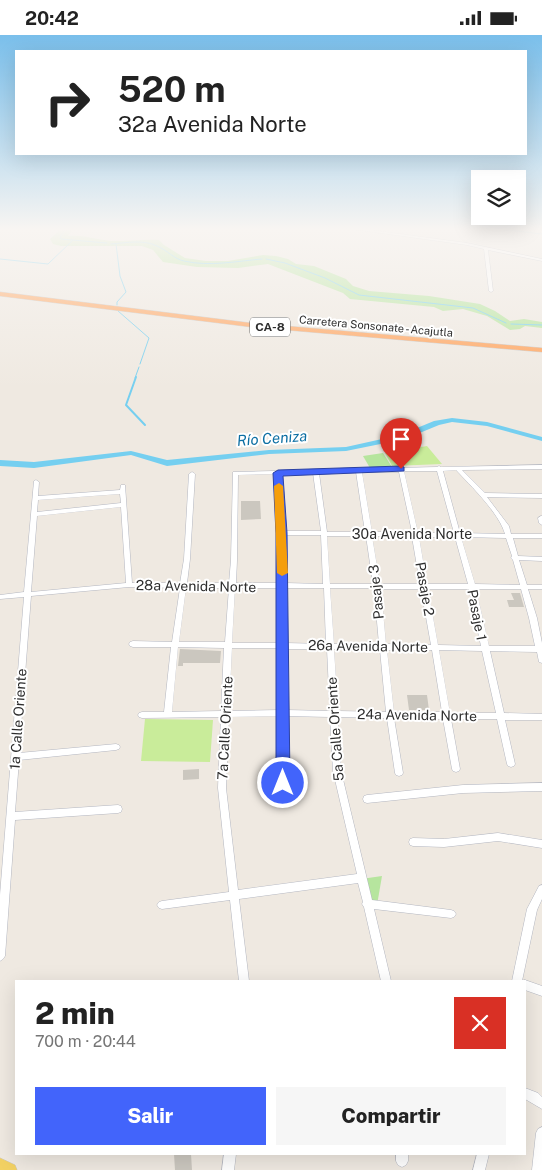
<!DOCTYPE html>
<html lang="es">
<head>
<meta charset="utf-8">
<style>
	:root { --surface:#fff; --page:#f6f6f6; --text:#222; --muted:#767676; --accent:#4264fb }
	body { margin:0; font-family:"Public Sans",sans-serif; background:var(--page); color:var(--text); height:100vh; display:flex; flex-direction:column; font-size:19px; white-space:nowrap }
	* { box-sizing:border-box; margin:0 }
	p { font-size:16px; color:var(--muted) }
	.icon { flex:none; width:28px; height:28px; fill:none; stroke:currentColor; stroke-width:2; stroke-linecap:round; stroke-linejoin:round }
	.map { position:relative; flex:1; overflow:hidden }
	.panel { position:absolute; left:15px; top:945px; width:511px; height:175px; display:flex; flex-direction:column; background:var(--surface); border-radius:0px; box-shadow:0 5px 20px #0002 }
	.panel>* { flex:none }
	.banner { position:absolute; left:15px; top:15px; width:512px; height:105px; border-radius:0px; box-shadow:0 5px 20px #0002; background:#fff; color:var(--text); overflow:hidden }
	.tools { position:absolute; left:471px; top:135px; display:grid; gap:10px }
	.tools a { display:grid; place-items:center; width:55px; height:55px; border-radius:0px; background:var(--surface); box-shadow:0 5px 20px #0002; font-size:25px }
	.pin { position:absolute; display:grid; place-items:center; width:42px; height:42px; color:#fff; margin:-51px -21px; border-radius:50% 50% 50% 0; rotate:-45deg; box-shadow:0 0 5px #0007 }
	.pin .icon { rotate:45deg }
	.me { position:absolute; width:55px; margin:-28px; rotate:0deg; stroke-linejoin:round; filter:drop-shadow(0 0 4px #0008) }
	.turn { display:flex; align-items:center; gap:18px; height:105px; padding:0 20px; font-size:22px }
	.turn .icon { width:65px; height:65px; stroke-width:2.5 }
	.turn b { display:block; font-size:35px; line-height:42px }
	.round { display:grid; place-items:center; flex:none; width:52px; height:52px; border-radius:0px; background:var(--page) }
	.headline { display:flex; align-items:center; justify-content:space-between; height:85px; padding:0 20px }
	h1 { font-size:30px; font-weight:800; line-height:38px }
	.button { display:flex; gap:10px; margin-top:auto; padding:10px 20px }
	.button a { flex:1; height:58px; border-radius:0px; background:var(--accent); color:#fff; font-size:20px; font-weight:800; line-height:58px; text-align:center }
	.button a+a { background:var(--page); color:var(--text) }
	.status { display:flex; justify-content:space-between; align-items:center; height:35px; padding:0 25px; background:var(--surface); direction:ltr }
	.status svg { height:14px; fill:currentColor }
	.map>svg:first-child { display:block }
</style>
</head>
<body>
<div class="status"><b>20:42</b><svg viewBox="0 0 49 12"><path d="M0 12V9h3v3zM5 12V6h3v6zM10 12V3h3v9zM15 12V0h3v12zM26 1h20v11H26zM47 4h2v5h-2z"/></svg></div>
<div class="map">
<svg width="542" height="1135" viewBox="0 0 542 1135">
	<rect width="100%" height="100%" fill="#efe9e1"/>
	<g fill="#b6e59e">
		<path d="M61,194H73L68,201C86,199 102,207 119,206C133,206 145,204 159,205L164,210L185,223L206,226H228L263,220L276,221L288,224L296,229L314,231L346,244L353,251L369,256L429,261L480,269L495,276L510,286L524,284L542,287V293L525,291L520,294L510,295L487,281L463,274L443,276L434,272L350,264L343,258L268,229L238,233L197,232L163,227L153,215L142,211H61L53,209L50,204Z"/>
		<path d="M383,418L392,432L370,433L363,421Z"/>
		<path d="M382,841L377,870L367,869L361,844Z"/>
	</g>
	<g fill="#c9ec9a">
		<path d="M427,411L442,429L392,431L385,418Z"/>
		<path d="M145,684L213,685L210,727L141,726Z"/>
	</g>
	<g fill="none" stroke-linecap="round" stroke-linejoin="round">
		<g stroke="#75cff0" stroke-width="1">
			<path d="M66,194L60,202L61,204L107,208"/>
			<path d="M500,194L542,199"/>
			<path d="M111,209C126,208 143,204 157,211C167,215 174,224 184,226C210,232 237,226 262,224"/>
			<path d="M116,209L120,241L126,257L117,267V270"/>
			<path d="M0,224L48,229L72,206"/>
			<path d="M266,224L285,228L325,243L359,260L473,273L506,288"/>
			<path d="M118,276L149,303L140,329"/>
			<path d="M511,289L542,290"/>
			<path d="M135,343L139,332"/>
		</g>
		<path stroke="#75cff0" stroke-width="2" d="M136,342L126,370L145,390"/>
		<path fill="#75cff0" fill-rule="evenodd" d="M452,383L487,387L542,402V406L487,391L452,387L439,390L405,404L346,416L269,419L167,431L131,420L34,433L0,431V425L34,427L131,416L167,425L269,415L346,412L400,400L434,386Z"/>
	</g>
	<g fill="#cbc7bf">
		<path d="M241,466H260L261,484L241,485Z"/>
		<path d="M511,558H520L524,572H509L507,565H514Z"/>
		<path d="M180,614L221,616L220,628H183V631H178Z"/>
		<path d="M407,660H427L429,675H409Z"/>
		<path d="M199,734V744L183,745V735Z"/>
		<path d="M174,1119H191L192,1135H175Z"/>
	</g>
	<g fill="none" stroke-linecap="round" stroke-linejoin="round">
		<g stroke="#b4b7c1" stroke-width="1">
			<g id="minor">
				<path d="M352,194H363L467,208L542,224V226L488,215L493,256L491,257L489,256L484,214L467,210Z"/>
				<path d="M542,430V434L462,435L485,458L542,459V463L487,462L509,491L511,499H542V503H513L518,521L542,522V526L519,525L527,550H542V554H528L537,583L542,608V628L539,627L537,617L490,616L504,678L542,679V685H505L515,729L514,731L511,732L508,731L507,729L497,684H451L460,734L459,736L456,737L453,736L452,734L443,684L394,683L403,738L402,740L399,741L396,740L395,738L387,683L338,682L341,736L372,865L451,875L454,876L456,879L454,882L451,883L374,874L391,946H381L364,872L362,869L363,867L358,848L239,864L249,946H239L230,865L162,874L159,873L157,870L159,867L162,866L229,857L218,753L221,682L142,683L139,682L138,680L139,678L142,677H164L171,612H133L130,611L129,609L130,607L133,606L172,607L180,553L129,552L31,561L19,718L116,709L119,710L120,712L119,714L116,715L19,725L15,777L118,770L121,771L122,774L121,777L118,778L15,785L5,921L3,924L0,926V860L24,562L0,564V560L24,557L34,446L36,445L39,447L38,461L120,455L121,450H125L132,548H180L184,524L189,439L192,437L194,438L195,439L190,524L187,548H229L231,525L233,437L437,432L439,431L441,432ZM456,435C471,451 499,478 505,499L460,498L443,436ZM404,436H437L454,498H418ZM356,437L365,497H327L319,438ZM362,437H399L412,497H372ZM313,438L321,496H284L281,439ZM275,439L278,498V548H236L237,525L238,440ZM120,459L121,468L37,477L38,465ZM121,472L126,548L31,557L37,481ZM284,500H321L323,549L285,548ZM327,501H366L373,549H330ZM372,501L412,502L420,549H380ZM419,502H455L468,549H427ZM461,502L506,503L512,521L511,523L513,525L520,550L475,549ZM186,553H229L225,607H179ZM235,553H278V608H232ZM285,553H324L326,609L285,608ZM330,553H374L379,609H334ZM381,554H421L431,610L386,609ZM428,554H469L481,611L438,610ZM476,554H521L529,583L535,611H489ZM178,612L224,613L221,676L172,677ZM232,613H278L279,675L229,676ZM286,614H327L330,676L286,675ZM334,614L380,615L386,677L338,676ZM387,615H432L442,677H394ZM439,615L482,616L496,678H450ZM279,681V747L280,749L283,751L286,749L287,747L286,681L330,682L333,736L357,839L238,855L226,753L229,682Z"/>
				<path d="M541,481H542V490L539,488L538,483Z"/>
				<path d="M542,748V756L463,758L367,768L364,767L363,764L364,761L367,760L463,750Z"/>
				<path d="M498,798L542,805V813L498,806L444,812L413,811L410,810L409,807L410,804L413,803L444,804Z"/>
				<path d="M542,850V864L537,875L522,946H512L527,874L539,851Z"/>
				<path d="M525,945L542,951V961L525,955V946H522Z"/>
				<path d="M525,1053L538,1058L542,1062V1074L525,1064Z"/>
				<path d="M542,1092V1135H532L536,1098L538,1094Z"/>
				<path d="M224,1119H236L234,1135H222Z"/>
				<path d="M396,1119H408V1126L406,1130L402,1132L398,1130L396,1126Z"/>
				<path d="M477,1119H489L485,1135H473Z"/>
			</g>
		</g>
		<g stroke="#c9c9c9" stroke-width="1">
			<path id="major" d="M0,1123L15,1130L17,1135H0Z"/>
		</g>
		<g stroke="#c9c9c9" stroke-width="1">
			<path id="highway" d="M0,257L251,288L542,313V317L251,292L0,261Z"/>
		</g>
		<use href="#minor" fill="#fff" fill-rule="evenodd"/>
		<use href="#major" fill="#f2d163" fill-rule="evenodd"/>
		<use href="#highway" fill="#ffa35c" fill-rule="evenodd"/>
	</g>
	<linearGradient id="sky" x2="0" y2="1"><stop stop-color="#7abfeb"/><stop offset="0.55" stop-color="#f8f5f2"/><stop offset="1" stop-color="#f8f5f2" stop-opacity="0"/></linearGradient>
	<rect width="542" height="353" fill="url(#sky)"/>
	<path fill="#4264fb" stroke="#2b41a3" d="M401,431L404,432V436L283,441L287,498L290,748L288,752L283,753L278,752L276,748V498L273,438L278,435Z"/>
	<path fill="#f59e0b" d="M279,448L283,451L288,538L282,541L277,538L274,451Z"/>
	<g text-anchor="middle" dominant-baseline="central" stroke-width="4" stroke-linejoin="round" paint-order="stroke">
		<g font-size="11" fill="#2e2e2e" stroke="#fff">
			<text transform="translate(376 291) rotate(5)">Carretera Sonsonate - Acajutla</text>
		</g>
		<rect fill="#fff" stroke="#6d6d6d" stroke-width="1" x="250" y="282.5" width="40" height="19" rx="4"/>
		<g font-size="12" font-weight="bold" fill="#2e2e2e">
			<text x="270" y="292">CA-8</text>
		</g>
		<g font-size="14" fill="#2e2e2e" stroke="#fff">
			<text x="412" y="499">30a Avenida Norte</text>
			<text transform="translate(196 551) rotate(1)">28a Avenida Norte</text>
			<text transform="translate(425 554) rotate(80)">Pasaje 2</text>
			<text transform="translate(376 557) rotate(-96)">Pasaje 3</text>
			<text transform="translate(477 580) rotate(79)">Pasaje 1</text>
			<text transform="translate(368 611) rotate(1)">26a Avenida Norte</text>
			<text transform="translate(417 680) rotate(1)">24a Avenida Norte</text>
			<text transform="translate(18 684) rotate(-86)">1a Calle Oriente</text>
			<text transform="translate(225 693) rotate(-87)">7a Calle Oriente</text>
			<text transform="translate(335 694) rotate(-94)">5a Calle Oriente</text>
		</g>
		<g font-size="15" font-style="italic" fill="#0d6fa3" stroke="#fff">
			<text transform="translate(272 403) rotate(-4)">Río Ceniza</text>
		</g>
	</g>
</svg>
<div class="tools">
<a><svg class="icon" aria-label="layers" viewBox="0 0 24 24"><path d="M12 4l9 5-9 5-9-5zM3 14l9 5 9-5"/></svg></a>
</div>
<div class="pin" style="left:401px;top:434px;background:#d93025"><svg class="icon" aria-label="arrive" viewBox="0 0 24 24"><path d="M6 21V4h12l-3 4 3 4H6"/></svg></div>
<svg class="me" style="left:283px;top:748px" viewBox="-20 -20 40 40"><circle r="17" fill="#4264fb" stroke="#fff" stroke-width="3"/><path d="M0-11L8 9 0 5-8 9z" fill="#fff"/></svg>
<div class="banner">
<div class="turn"><svg class="icon" aria-label="right" viewBox="0 0 24 24"><path d="M7 20v-9h11M14 6l5 5-5 5"/></svg><div><b>520 m</b>32a Avenida Norte</div></div>
</div>
<section class="panel">
<div class="headline"><div><h1>2 min</h1><p>700 m · 20:44</p></div><a class="round" style="background:#d93025;color:#fff"><svg class="icon" aria-label="close" viewBox="0 0 24 24"><path d="M6 6l12 12M18 6L6 18"/></svg></a></div>
<div class="button"><a>Salir</a><a>Compartir</a></div>
</section>
</div>
</body>
</html>
